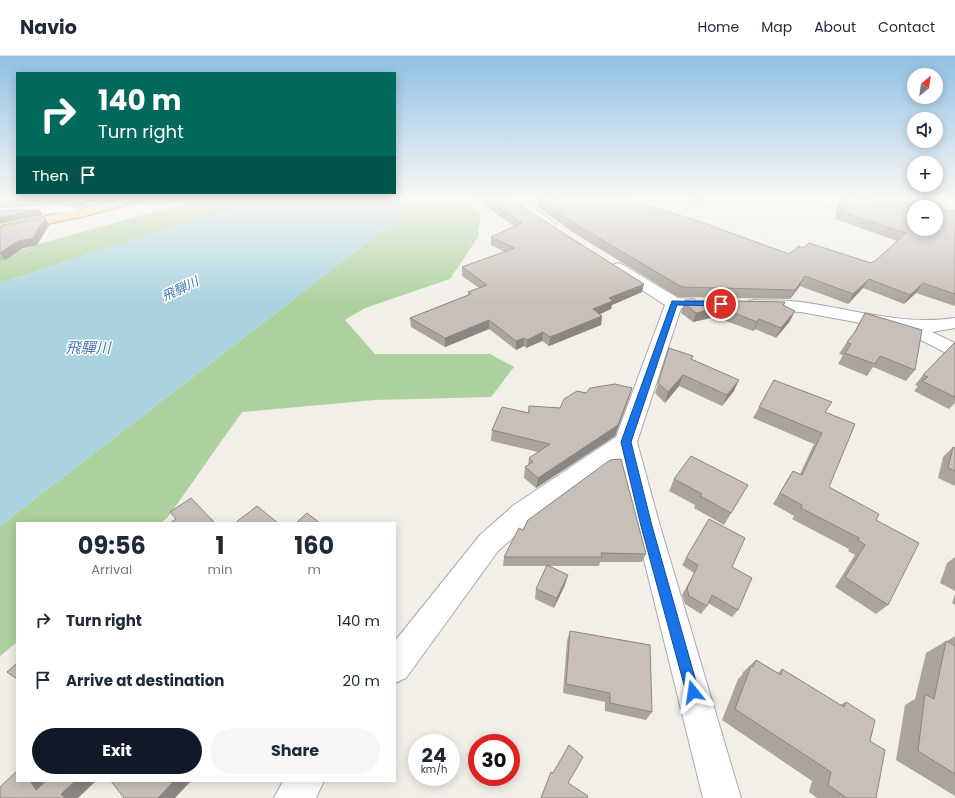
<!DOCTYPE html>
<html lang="en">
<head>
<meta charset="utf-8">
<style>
	:root { --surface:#fff; --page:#f6f6f7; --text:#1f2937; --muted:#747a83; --line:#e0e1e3; --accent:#111827 }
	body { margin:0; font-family:Poppins,"Noto Sans JP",sans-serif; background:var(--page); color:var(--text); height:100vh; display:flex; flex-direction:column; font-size:15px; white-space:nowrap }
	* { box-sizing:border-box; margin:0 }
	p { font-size:13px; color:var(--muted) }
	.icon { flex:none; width:22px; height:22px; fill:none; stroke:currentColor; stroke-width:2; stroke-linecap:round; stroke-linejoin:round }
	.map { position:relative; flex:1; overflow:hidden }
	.sheet { position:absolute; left:16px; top:466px; width:380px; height:260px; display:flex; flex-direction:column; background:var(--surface); border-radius:0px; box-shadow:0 2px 10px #0003 }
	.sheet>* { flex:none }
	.banner { position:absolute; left:16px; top:16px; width:380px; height:122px; border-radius:0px; box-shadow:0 2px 10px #0003; background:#00695c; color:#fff; overflow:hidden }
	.needle { width:26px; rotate:29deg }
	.fabs { position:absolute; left:907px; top:12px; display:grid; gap:8px }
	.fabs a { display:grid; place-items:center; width:36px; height:36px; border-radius:50%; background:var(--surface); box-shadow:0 2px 10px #0003; font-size:20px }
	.speed { position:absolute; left:408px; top:678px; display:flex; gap:8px; font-size:20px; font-weight:700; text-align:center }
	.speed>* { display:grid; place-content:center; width:52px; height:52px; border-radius:50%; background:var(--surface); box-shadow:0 2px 10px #0003; line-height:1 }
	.speed small { font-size:10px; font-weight:400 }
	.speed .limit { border:6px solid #d22; background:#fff; color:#111 }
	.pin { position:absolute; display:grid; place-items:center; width:34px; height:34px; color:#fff; margin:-17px; border:2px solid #fff; border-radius:50%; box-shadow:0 1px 4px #0007 }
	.me { position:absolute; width:44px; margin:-22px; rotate:345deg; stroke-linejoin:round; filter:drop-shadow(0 0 3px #0008) }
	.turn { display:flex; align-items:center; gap:14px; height:84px; padding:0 16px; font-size:18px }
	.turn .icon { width:52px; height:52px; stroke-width:2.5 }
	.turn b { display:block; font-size:28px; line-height:34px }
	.then { display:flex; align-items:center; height:38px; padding:0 16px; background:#0003; gap:8px; font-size:15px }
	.eta { display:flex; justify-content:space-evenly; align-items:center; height:68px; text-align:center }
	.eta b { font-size:24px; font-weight:700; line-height:28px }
	.primary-button { display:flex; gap:8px; margin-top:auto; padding:8px 16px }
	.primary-button a { flex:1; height:46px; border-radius:24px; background:var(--accent); color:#fff; font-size:16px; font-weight:700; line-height:46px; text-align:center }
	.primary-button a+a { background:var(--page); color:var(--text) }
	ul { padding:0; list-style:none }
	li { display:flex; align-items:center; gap:12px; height:60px; padding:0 16px }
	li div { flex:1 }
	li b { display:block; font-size:15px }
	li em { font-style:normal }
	header { display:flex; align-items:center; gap:24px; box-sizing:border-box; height:56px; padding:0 20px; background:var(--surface); border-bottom:1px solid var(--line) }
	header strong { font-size:19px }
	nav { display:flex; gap:22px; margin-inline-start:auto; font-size:14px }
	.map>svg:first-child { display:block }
</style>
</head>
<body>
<header>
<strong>Navio</strong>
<nav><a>Home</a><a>Map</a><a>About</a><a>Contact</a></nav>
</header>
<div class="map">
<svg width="955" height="742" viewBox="0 0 955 742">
	<rect width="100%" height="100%" fill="#f2efe9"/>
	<g fill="#add19e">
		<path d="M205,142H270L184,167L0,227V201L42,187Z"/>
		<path d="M407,142H456L481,156L478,181L450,223L365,252L345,264L375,298H490L514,311L491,341L375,344L242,356L168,461L161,467H17V586L0,600V470L391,168Z"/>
	</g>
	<path fill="#aad3df" d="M270,142H407L391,168L0,470V227L184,167Z"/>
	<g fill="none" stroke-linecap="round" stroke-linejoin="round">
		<g stroke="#a9a9a9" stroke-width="2">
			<g id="minor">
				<path d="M509,142H522L556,169L554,172H544L512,149Z"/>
				<path d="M801,142H849L919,151H914V157L807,146Z"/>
				<path d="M59,149L86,154L88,157L86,160L81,161L59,157L0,160V152Z"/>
				<path d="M618,207L623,209L678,242L694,243L696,247L694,251L681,252L637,386L660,470L741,742H703L619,403L532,465L498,495L406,622L395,627V585L480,479L514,449L616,381L665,249L613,215L610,212L613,209Z"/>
				<path d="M755,244C770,245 786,244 801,246C853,253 902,270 955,262V272L932,276L955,287V300L948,298L904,275L801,256L749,253L747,249L749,245Z"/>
				<path d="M283,725H324L316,742H274Z"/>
			</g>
		</g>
		<g stroke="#a06b00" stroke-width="2">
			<path id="major" d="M121,142H144L142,145L81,161L0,178V170L80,153Z"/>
		</g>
		<use href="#minor" fill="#fff" fill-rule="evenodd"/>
		<use href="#major" fill="#fcd6a4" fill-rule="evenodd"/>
	</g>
	<g fill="#aba49e">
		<path d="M0,142H109L108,144L87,147L85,150L78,151L59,148L0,151Z"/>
		<path d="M474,142H511L642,236L612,249L611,253L600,258L602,260L601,269L549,290L542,285L526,292L524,290L516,294L489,273L445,291L411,271L410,262L468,239V236L479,232L462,220V211L505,196L491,189V181L514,170Z"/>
		<path d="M684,142H703L704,147L703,152Z"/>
		<path d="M841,142L917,150L921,144L941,153L955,155V250L916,237L904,248L863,232L848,248L800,230L790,243L678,241L574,177L538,151V143L789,198L803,192L871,207L875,205L897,185L835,163L837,159L835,158L837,151Z"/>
		<path d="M857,142H917L914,149Z"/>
		<path d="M45,162L49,169L37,189L23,192L5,204H0V171Z"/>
		<path d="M685,244L785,246L784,250L790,265L776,282L755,273L753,275L715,261L693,266L681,257Z"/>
		<path d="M865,257L915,314L906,325L873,311L867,320L838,308L843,299L839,298L847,286L852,280Z"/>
		<path d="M955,288V347L949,353L914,335L918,330L915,329L923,319Z"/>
		<path d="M669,292L692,303L734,335L722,350L679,330L665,347L655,337Z"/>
		<path d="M774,324L825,356L829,431L876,464L888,549L876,558L835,531L855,499L848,495L849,493L792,463L794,460L773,448L786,426L793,415L800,418L814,388L753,362Z"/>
		<path d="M632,332L629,342L615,380L536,432L524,422L525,411L528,409L529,402L538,396L491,385L492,374L528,357L529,350L560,352L586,337Z"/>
		<path d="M953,391L955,392V430L938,422L943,401Z"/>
		<path d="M674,423L748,429L724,469L694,452L695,449L669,435Z"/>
		<path d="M709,463L732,511L738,554L732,561L708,547L707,550L701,558L685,548L682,539L694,517L682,509Z"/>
		<path d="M523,474L646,498L642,506H600L599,510H549L565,529L554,552L535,543L536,533L547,510H503L504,501Z"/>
		<path d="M955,501V535L940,527L947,507Z"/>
		<path d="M955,538V549L952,547Z"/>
		<path d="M570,575L652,656L646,664L605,655V646L563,637L567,585Z"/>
		<path d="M955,580V740L896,704L905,649L915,643L926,597L946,585L947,586V585Z"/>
		<path d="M756,604L778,617L782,613L840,649L846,646L870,685L876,742H817L809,736L812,725L722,664L738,623L742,619L743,616Z"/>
	</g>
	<g fill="#8b8681">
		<path d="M82,142H109L108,144L87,147L85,150L78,151L74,144Z"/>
		<path d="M39,153L43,159L0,168V161Z"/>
		<path d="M45,162L49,169L37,189L23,192L5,204L0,197Z"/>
		<path d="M805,220L800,230L790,243L795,234Z"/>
		<path d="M869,223L863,232L848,248L853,238Z"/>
		<path d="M923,227L916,237L904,248L910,239Z"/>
		<path d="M644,228L642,236L612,249L611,253L591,262L593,253L609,242Z"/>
		<path d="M719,251L715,261L693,266L696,257Z"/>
		<path d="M795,255L790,265L776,282L781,272Z"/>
		<path d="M602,260L601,269L549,290L550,281Z"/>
		<path d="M759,263L755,273L753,275L757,266Z"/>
		<path d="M489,264V273L445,291V282Z"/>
		<path d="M543,276L542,285L526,292L527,284Z"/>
		<path d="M524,282V290L516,294V285Z"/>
		<path d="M683,319L679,330L665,347L668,336Z"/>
		<path d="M739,324L734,335L722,350L727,339Z"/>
		<path d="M632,332L629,342L615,380L536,432L538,422Z"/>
		<path d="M568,519L565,529L554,552L557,542Z"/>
		<path d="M30,725H42L54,739L36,734Z"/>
		<path d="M75,725H96L78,742H65L61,738Z"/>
		<path d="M174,725H191L175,742H158Z"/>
	</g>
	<g fill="#c7bfb8" stroke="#8b8681" fill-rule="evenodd">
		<path d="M0,142H29L0,144Z"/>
		<path d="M63,142H82L81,143L74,144Z"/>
		<path d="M485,142H511L563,177L644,228L609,242L613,245L593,253L602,260L550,281L543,276L527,284L524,282L516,285L489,264L445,282L410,262L471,238L468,236L487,229L462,211L515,192L491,181L522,167Z"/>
		<path d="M622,142L698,165L789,198L799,190L803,192L809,187L871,207L875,205L906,177L839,155L846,152L839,150L841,142L919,150L921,144L926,143L940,148L941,153L955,155V238L923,227L910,239L869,223L853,238L805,220L795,234L682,231L575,168L538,143ZM914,151H936V173H914Z"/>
		<path d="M695,142H703L704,147Z"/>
		<path d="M39,153L0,161V155Z"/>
		<path d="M45,162L33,182L18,185L0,197V171Z"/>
		<path d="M685,244L785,246L783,249L795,255L781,272L759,263L757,266L719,251L696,257L684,247Z"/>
		<path d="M865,257L922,274L915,314L880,300L875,308L845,297L851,288L847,286L855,276Z"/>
		<path d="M954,287L955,288V341L922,325L928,321L923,319Z"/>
		<path d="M669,292L693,300L691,303L739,324L727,339L683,319L668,336L658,327Z"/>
		<path d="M774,324L832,346L825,356L855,368L829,431L879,458L876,464L919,487L888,549L845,521L865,489L858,484L859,482L801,452L802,449L780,437L793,415L802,419L822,377L759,351Z"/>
		<path d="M615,328L632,332L618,369L538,422L525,411L533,406L529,402L550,388L492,374L502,351L529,357V350L560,352L564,343L577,335L586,337L590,332Z"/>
		<path d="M953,391L955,392V415L948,412Z"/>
		<path d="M691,400L748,429L731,457L700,440L702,438L674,423Z"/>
		<path d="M621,403L646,498L601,497L602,501H504L519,472L523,474L528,464L610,404Z"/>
		<path d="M191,442L215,467H170L176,463L170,456Z"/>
		<path d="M257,450L278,467H235Z"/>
		<path d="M307,457L320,467H296Z"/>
		<path d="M709,463L745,482L732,511L752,522L738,554L712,539L707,550L689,540L687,532L698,509L686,502Z"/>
		<path d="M547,509L568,519L557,542L536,533Z"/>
		<path d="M570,575L650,589L652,656L610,647V637L566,628Z"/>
		<path d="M946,585L955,590V718L918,695L925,638L934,643Z"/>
		<path d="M756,604L781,619L782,613L844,651L846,646L875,664L870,685L885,694L876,742H847L828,729L831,716L735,653L751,610L753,611Z"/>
		<path d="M17,607V623L7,616Z"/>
		<path d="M569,689L583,701L568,727L588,740L587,742H541L551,716L553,717Z"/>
		<path d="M17,715V725H30L36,734L46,725H75L61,738L65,742H0V731Z"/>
		<path d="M111,725H174L158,742H124Z"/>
	</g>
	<linearGradient id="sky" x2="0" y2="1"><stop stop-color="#8fc0e4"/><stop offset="0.58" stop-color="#f9f8f5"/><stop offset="1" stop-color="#f9f8f5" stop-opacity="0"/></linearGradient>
	<rect width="955" height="246" fill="url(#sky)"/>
	<path fill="#1a73e8" stroke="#114b97" d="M672,245L721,246L724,248L721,250L677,249L631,386L652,470L699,636L697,641L693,643L688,641L686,636L641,470L621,386Z"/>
	<g text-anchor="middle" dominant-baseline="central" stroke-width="3" stroke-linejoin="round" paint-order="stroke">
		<g font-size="13" font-style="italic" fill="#4a7aab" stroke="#fff">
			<text transform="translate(180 233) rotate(-26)">飛騨川</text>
		</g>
		<g font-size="15" font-style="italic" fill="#4a7aab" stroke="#fff">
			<text x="88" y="291">飛驒川</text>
		</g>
	</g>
</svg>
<div class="fabs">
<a><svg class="needle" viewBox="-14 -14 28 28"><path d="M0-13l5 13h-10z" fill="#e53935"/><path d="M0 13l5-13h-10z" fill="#747a83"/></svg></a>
<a><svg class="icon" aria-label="sound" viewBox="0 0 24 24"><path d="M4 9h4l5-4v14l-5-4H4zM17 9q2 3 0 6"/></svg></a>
<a>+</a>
<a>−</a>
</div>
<div class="speed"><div>24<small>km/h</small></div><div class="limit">30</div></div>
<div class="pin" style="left:721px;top:248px;background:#d93025"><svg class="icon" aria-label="arrive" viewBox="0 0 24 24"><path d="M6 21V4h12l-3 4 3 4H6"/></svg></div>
<svg class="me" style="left:693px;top:636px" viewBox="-20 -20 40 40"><path d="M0-17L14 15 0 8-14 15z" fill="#1a73e8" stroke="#fff" stroke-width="4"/></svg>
<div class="banner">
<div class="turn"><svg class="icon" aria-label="right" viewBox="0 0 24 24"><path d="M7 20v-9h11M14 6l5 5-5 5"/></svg><div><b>140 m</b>Turn right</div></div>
<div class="then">Then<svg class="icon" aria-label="arrive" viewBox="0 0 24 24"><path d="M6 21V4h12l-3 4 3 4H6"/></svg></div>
</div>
<section class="sheet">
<div class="eta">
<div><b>09:56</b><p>Arrival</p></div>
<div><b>1</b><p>min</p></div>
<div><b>160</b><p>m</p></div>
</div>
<ul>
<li><svg class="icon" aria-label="right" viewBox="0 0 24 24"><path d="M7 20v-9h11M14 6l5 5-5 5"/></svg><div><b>Turn right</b></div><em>140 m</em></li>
<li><svg class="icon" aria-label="arrive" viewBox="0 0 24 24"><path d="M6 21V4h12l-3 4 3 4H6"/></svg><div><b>Arrive at destination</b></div><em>20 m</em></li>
</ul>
<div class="primary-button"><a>Exit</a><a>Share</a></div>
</section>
</div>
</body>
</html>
